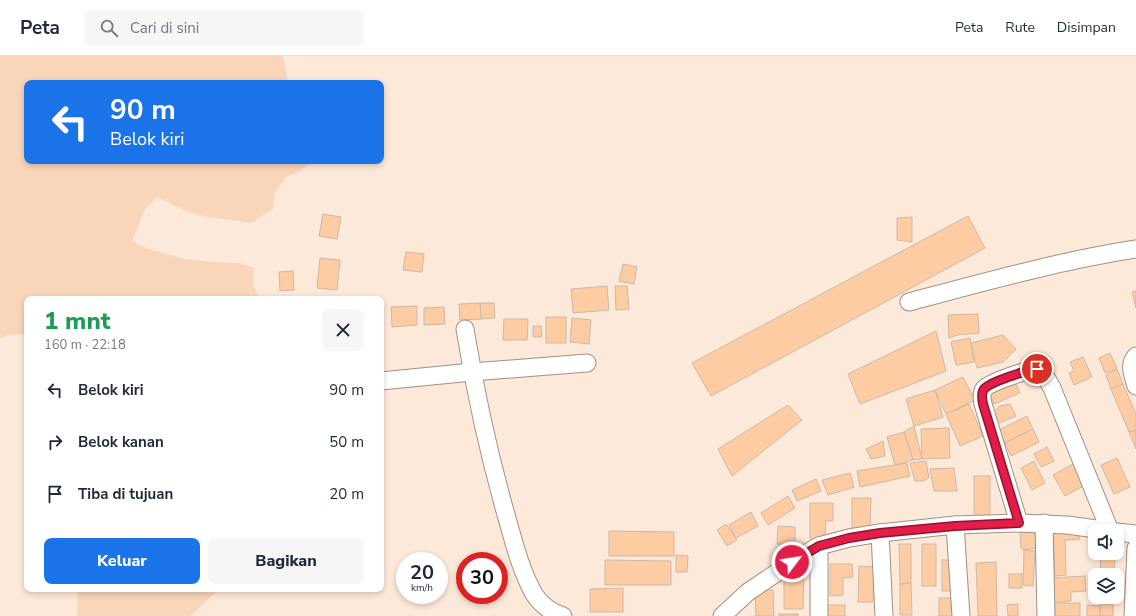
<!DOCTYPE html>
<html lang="id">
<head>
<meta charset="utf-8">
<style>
	:root { --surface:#fff; --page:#f6f6f7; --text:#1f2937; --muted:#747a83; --line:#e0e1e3; --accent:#1a73e8 }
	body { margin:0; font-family:"Nunito Sans",sans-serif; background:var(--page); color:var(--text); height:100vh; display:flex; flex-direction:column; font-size:15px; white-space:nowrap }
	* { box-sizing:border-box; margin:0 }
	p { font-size:13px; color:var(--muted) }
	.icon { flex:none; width:22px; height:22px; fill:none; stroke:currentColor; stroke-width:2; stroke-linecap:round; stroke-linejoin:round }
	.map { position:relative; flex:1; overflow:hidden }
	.drawer { position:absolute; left:24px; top:240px; width:360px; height:296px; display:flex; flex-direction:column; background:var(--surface); border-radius:8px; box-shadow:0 2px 6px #0003 }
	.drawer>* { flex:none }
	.banner { position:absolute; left:24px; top:24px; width:360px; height:84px; border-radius:8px; box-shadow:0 2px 6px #0003; background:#1a73e8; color:#fff; overflow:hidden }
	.buttons { position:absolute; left:1088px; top:468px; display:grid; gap:8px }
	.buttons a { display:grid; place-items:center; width:36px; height:36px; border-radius:8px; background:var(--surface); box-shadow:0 2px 6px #0003; font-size:20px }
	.speed { position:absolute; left:396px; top:496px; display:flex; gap:8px; font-size:20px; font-weight:700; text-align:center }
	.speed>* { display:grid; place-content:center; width:52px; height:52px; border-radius:50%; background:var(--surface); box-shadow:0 2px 6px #0003; line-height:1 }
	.speed small { font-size:10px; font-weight:400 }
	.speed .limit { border:6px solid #d22; background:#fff; color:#111 }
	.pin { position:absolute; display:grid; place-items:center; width:34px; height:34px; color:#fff; margin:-17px; border:2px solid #fff; border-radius:50%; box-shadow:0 1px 4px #0007 }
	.me { position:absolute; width:44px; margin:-22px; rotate:59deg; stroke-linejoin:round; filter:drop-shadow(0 0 3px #0008) }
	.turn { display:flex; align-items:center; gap:14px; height:84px; padding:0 20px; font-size:18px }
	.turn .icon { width:52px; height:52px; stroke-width:2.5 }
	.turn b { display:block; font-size:28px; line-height:34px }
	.round { display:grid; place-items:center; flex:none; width:42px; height:42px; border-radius:8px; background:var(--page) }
	.headline { display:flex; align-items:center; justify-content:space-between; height:68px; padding:0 20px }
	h1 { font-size:24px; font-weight:800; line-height:30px; color:#1e9e55 }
	.button { display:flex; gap:8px; margin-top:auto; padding:8px 20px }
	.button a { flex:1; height:46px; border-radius:8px; background:var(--accent); color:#fff; font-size:16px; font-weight:800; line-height:46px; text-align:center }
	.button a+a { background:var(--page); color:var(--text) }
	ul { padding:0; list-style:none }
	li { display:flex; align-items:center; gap:12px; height:52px; padding:0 20px }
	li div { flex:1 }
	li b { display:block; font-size:15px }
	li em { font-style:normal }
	header { display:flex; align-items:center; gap:24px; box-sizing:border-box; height:56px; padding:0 20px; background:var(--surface); border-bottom:1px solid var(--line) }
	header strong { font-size:19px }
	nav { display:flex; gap:22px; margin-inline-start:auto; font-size:14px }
	.search { width:280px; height:36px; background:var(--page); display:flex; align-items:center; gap:10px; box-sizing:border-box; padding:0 14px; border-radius:8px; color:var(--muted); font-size:15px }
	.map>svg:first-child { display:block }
</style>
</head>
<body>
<header>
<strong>Peta</strong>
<div class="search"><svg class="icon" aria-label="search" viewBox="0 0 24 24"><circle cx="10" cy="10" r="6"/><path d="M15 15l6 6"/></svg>Cari di sini</div>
<nav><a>Peta</a><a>Rute</a><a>Disimpan</a></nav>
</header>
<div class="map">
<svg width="1136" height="560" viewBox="0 0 1136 560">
	<rect width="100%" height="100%" fill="#fde9d9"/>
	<g fill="#f9d5b9">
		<path d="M0,0H283L288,27H27V105H312L300,115L285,122L275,136L273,153L251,167L203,160L186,155L157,141L145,153L132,185L146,192L180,202L211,206L240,207L254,212L253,228L259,243H27V278L7,279L0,283Z"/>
		<path d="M78,533H219L190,560H77Z"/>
	</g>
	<g fill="#fecca3" stroke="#ccb9aa">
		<path d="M323,158L341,161L337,183L319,180Z"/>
		<path d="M968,160L985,192L711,340L692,307Z"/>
		<path d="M912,161V186L897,184V162Z"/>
		<path d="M406,196L424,198L422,216L403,214Z"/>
		<path d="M320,202L340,204L337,234L317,232Z"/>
		<path d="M623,208L637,211L634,228L619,225Z"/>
		<path d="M293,215L294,234L280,235L279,216Z"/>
		<path d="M607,230L609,254L573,257L571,233Z"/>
		<path d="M615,230H627L629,253L616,254Z"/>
		<path d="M1136,235V252L1132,236Z"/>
		<path d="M480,247H494L495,262L481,263Z"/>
		<path d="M480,247L481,263L460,264L459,248Z"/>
		<path d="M417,250V269L392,271L391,251Z"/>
		<path d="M444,251L445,268L424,269V252Z"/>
		<path d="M978,258L979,277L957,279L949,282L948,259Z"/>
		<rect x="546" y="261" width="20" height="26"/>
		<path d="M572,262L591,264L589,288L570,286Z"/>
		<path d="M504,263H528L527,284H503Z"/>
		<path d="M533,270H541L542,281H533Z"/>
		<path d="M936,275L946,315L860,348L848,318Z"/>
		<path d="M1003,279L1016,293L1003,306L977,312L971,287Z"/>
		<path d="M970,282L974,306L956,309L951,286Z"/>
		<path d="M1110,297L1117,313L1105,317L1099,302Z"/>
		<path d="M1083,301L1092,321L1074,329L1069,317L1074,315L1070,306Z"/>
		<path d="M1117,313L1123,328L1111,333L1106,319Z"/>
		<path d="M963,321L975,344L946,358L935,334Z"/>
		<path d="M1014,323L1020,337L994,348L988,333Z"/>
		<path d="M1123,328L1136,358V374L1129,376L1111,333Z"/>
		<path d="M935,334L943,361L914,370L906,343Z"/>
		<path d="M969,348L983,380L960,390L946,358Z"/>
		<path d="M1010,348L1016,360L997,368L992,357L1000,350Z"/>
		<path d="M788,349L802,364L732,420L718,393Z"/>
		<path d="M1027,360L1033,373L1005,387L999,374Z"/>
		<path d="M914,370L922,403L913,404L904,376Z"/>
		<path d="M949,372L950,402L922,403L921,373Z"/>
		<path d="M1033,373L1039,386L1011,400L1005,387Z"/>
		<path d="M1136,374V393L1129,376Z"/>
		<path d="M904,376L913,404L895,409L887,381Z"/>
		<path d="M883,385L885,400L871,403L866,393Z"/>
		<path d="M1047,391L1054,405L1041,411L1034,398Z"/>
		<path d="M1117,402L1130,431L1114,438L1101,409Z"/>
		<path d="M926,405L929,422L923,425H915L910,407Z"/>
		<path d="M1034,405L1045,427L1032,434L1021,412Z"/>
		<path d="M907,407L910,420L860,431L857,415Z"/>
		<path d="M1073,408L1085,429L1065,440L1053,419Z"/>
		<path d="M954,412L957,435H934L930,413Z"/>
		<path d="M850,417L854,431L828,439L822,424Z"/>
		<rect x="974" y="420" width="16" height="41"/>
		<path d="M816,423L821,435L797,445L792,434Z"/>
		<path d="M788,440L795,452L768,469L761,457Z"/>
		<path d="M852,442H871L870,474H852Z"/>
		<path d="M810,447H833V465H826L825,484L810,483Z"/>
		<path d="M751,456L758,470L736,482L729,469Z"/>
		<path d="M726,468L737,484L727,490L717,474Z"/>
		<path d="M778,470L795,471V489L777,488Z"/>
		<path d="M1079,474L1080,483L1065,484L1066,519L1055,520L1053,475Z"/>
		<path d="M609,475L674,476V500H609Z"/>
		<path d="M1035,475L1036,492L1024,494L1021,492L1020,476Z"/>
		<path d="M899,488H911V527L900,528Z"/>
		<rect x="922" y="488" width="14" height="42"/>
		<path d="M1024,494L1035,495L1033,530L1023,529Z"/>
		<path d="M1101,497H1115L1114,519H1100Z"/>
		<path d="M676,499L688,500L687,516H676Z"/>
		<path d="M605,504L671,505V529H605Z"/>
		<rect x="942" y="504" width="12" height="31"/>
		<path d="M996,506L997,560H978L976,507Z"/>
		<path d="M830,508H852L853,521L843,522V539L830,540Z"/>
		<path d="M859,510L874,511L873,546H858Z"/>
		<path d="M784,517H804L803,553H784Z"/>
		<rect x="1009" y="518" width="13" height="14"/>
		<path d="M1085,520L1086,535L1071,536V545L1053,546L1052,522Z"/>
		<path d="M911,527L912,559H900V528Z"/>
		<path d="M623,532V556H590V533Z"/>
		<path d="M773,534L774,560H756L755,535Z"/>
		<rect x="939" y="542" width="16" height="18"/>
		<rect x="1053" y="547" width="27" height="13"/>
		<path d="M1018,548V560H1008L1007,549Z"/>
		<rect x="1100" y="548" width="13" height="12"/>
		<rect x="826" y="549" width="19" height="11"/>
		<path d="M1087,549L1100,550V560H1087Z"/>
		<rect x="779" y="558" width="19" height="2"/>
	</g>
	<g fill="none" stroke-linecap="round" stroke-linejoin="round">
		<g stroke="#a29081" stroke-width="19">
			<g id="minor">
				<path d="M909,246C984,226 1059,205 1136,193"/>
				<path d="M465,273C475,334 488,395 505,455C513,483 520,513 534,538C541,549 551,556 563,560"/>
				<path d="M1136,300C1128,308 1133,320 1136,330"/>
				<path d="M381,325L472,316L587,307"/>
				<path d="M1019,467L983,348C982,343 981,337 984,333C990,326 1027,314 1037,313L1043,316L1052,332L1110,475"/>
				<path d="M1044,467L1046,560"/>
				<path d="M955,469L961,560"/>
				<path d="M1117,476L1136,478"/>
				<path d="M880,477L884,560"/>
				<path d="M722,560L748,536L803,499L819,490L849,482L880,477L955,469L1019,467L1067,469L1111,475"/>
				<path d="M819,560V490"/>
				<path d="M1133,560L1136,492"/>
			</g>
		</g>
		<use href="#minor" stroke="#fff" stroke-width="17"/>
	</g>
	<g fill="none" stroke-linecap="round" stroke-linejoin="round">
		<g stroke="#92132f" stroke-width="10">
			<path id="route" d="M792,506L819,490L849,482L880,477L955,470L1019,467L983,348C982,343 981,337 984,333C990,326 1027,314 1037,313"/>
		</g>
		<use href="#route" stroke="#e11d48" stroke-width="7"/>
	</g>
</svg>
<div class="buttons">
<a><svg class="icon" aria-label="sound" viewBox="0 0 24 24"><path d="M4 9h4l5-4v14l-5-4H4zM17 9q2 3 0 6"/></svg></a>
<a><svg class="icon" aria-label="layers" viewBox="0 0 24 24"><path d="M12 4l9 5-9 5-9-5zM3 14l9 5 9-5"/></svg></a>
</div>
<div class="speed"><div>20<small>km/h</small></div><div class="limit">30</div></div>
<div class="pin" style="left:1037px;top:313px;background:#d93025"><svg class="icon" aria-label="arrive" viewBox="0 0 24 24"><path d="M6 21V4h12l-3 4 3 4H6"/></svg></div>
<svg class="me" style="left:792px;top:506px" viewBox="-20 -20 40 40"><circle r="17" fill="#e11d48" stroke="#fff" stroke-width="3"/><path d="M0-11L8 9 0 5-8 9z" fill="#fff"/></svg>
<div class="banner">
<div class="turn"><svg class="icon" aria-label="left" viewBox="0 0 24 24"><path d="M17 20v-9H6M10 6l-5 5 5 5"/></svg><div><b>90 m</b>Belok kiri</div></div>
</div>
<section class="drawer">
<div class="headline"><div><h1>1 mnt</h1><p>160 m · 22:18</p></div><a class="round"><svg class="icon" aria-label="close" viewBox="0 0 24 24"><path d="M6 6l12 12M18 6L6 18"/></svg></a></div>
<ul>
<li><svg class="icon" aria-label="left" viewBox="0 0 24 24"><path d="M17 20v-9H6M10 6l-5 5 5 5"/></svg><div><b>Belok kiri</b></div><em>90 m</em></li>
<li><svg class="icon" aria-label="right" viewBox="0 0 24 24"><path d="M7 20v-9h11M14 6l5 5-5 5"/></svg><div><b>Belok kanan</b></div><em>50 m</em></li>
<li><svg class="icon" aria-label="arrive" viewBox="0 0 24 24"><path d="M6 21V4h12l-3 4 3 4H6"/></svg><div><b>Tiba di tujuan</b></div><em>20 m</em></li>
</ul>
<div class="button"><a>Keluar</a><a>Bagikan</a></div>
</section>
</div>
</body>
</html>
